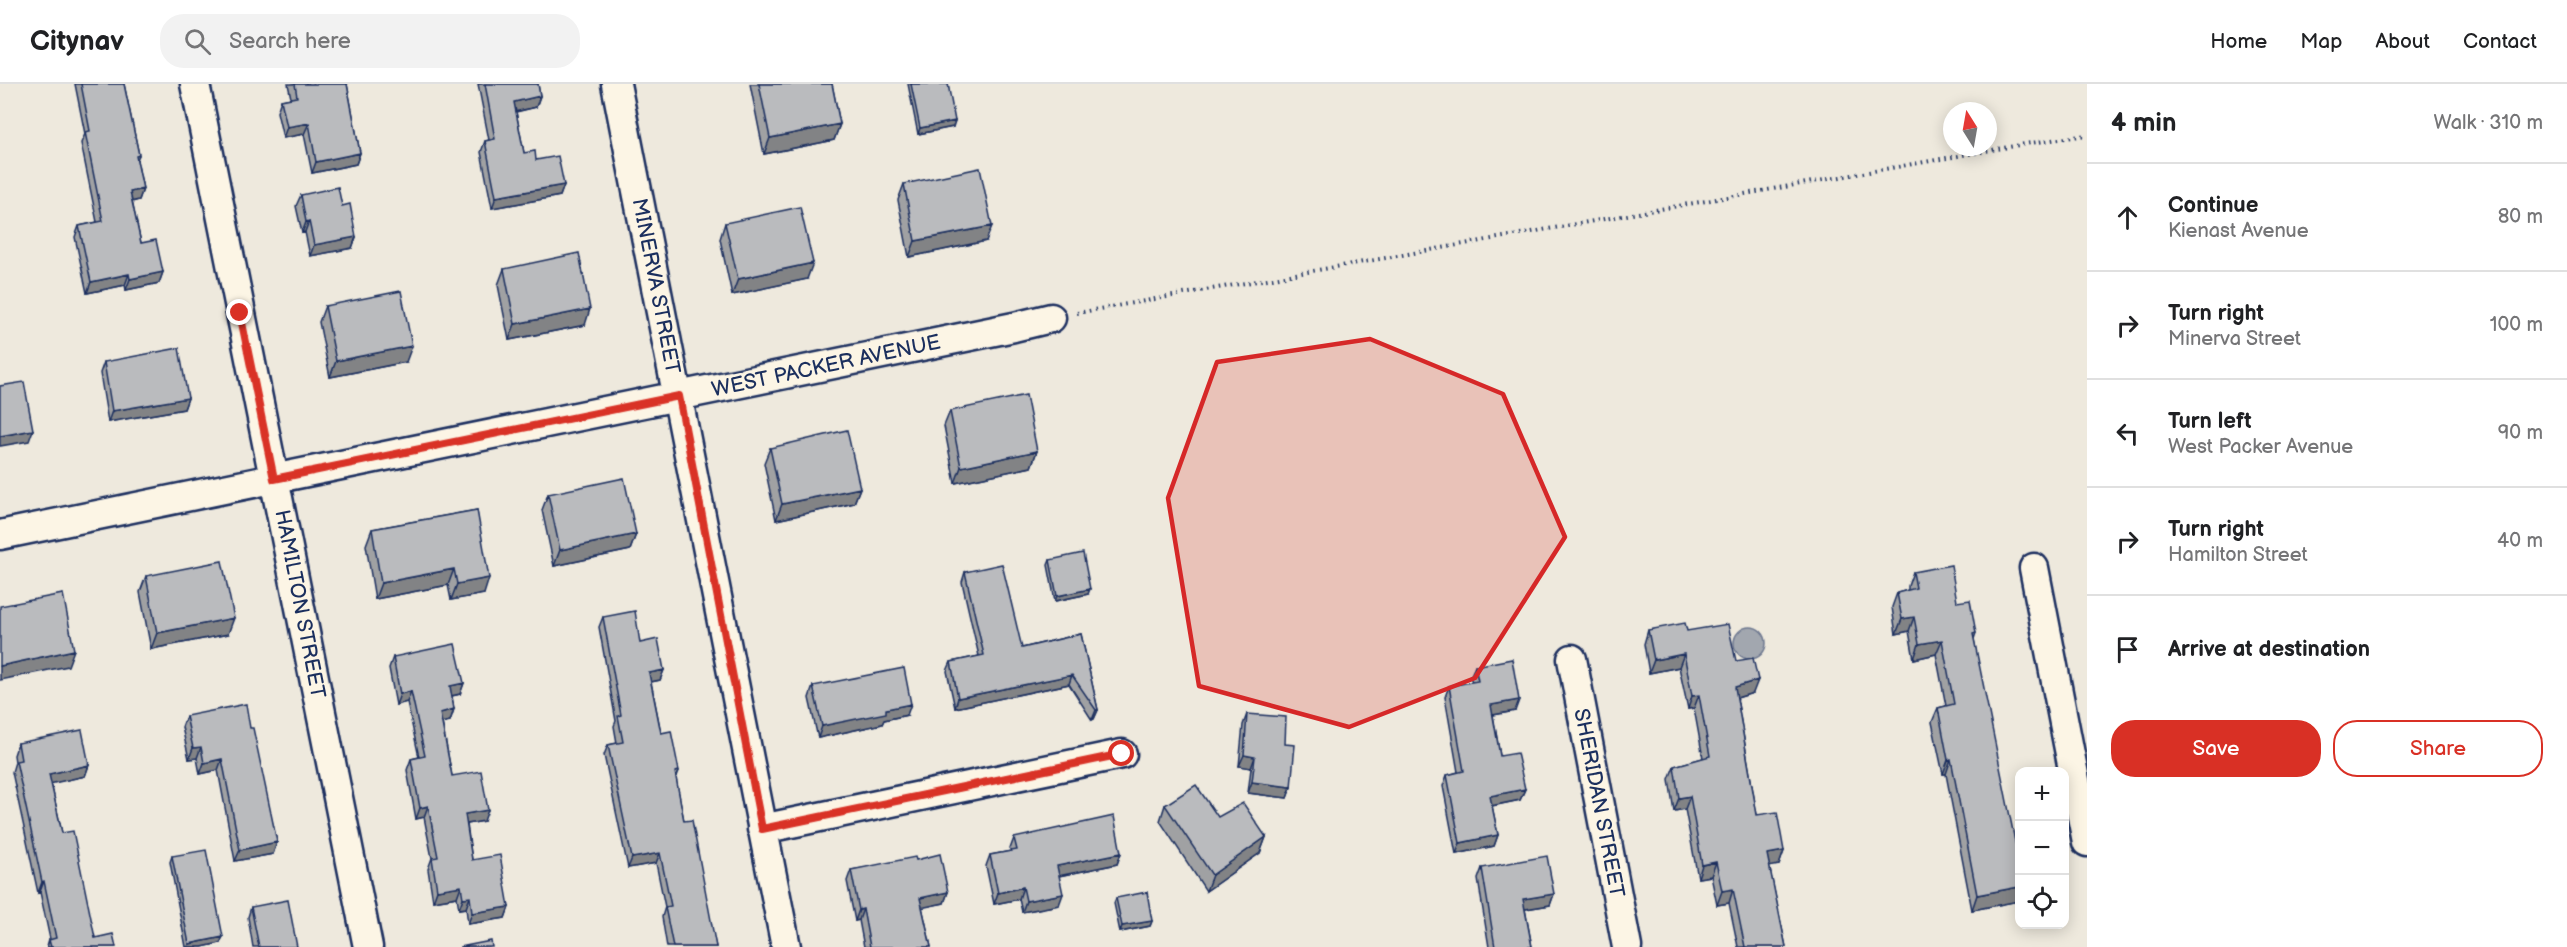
<!DOCTYPE html>
<html lang="en">
<head>
<meta charset="utf-8">
<style>
  body { margin:0; font-family:"Balsamiq Sans",sans-serif; background:#f2f2f2; color:#202124 }
  .controls { position:absolute; right:18px; bottom:18px; display:grid; overflow:hidden; border-radius:12px; box-shadow:0 3px 15px #0003 }
  .controls button { width:54px; height:54px; display:grid; place-items:center; padding:0; border:0; border-bottom:2px solid #e0e0e0; background:#fff; color:#202124; font:30px sans-serif }
  .compass { position:absolute; left:1943px; top:18px; width:54px; height:54px; border-radius:50%; background:#fff; box-shadow:0 3px 15px #0003; rotate:349deg }
  .stop { position:absolute; width:18px; height:18px; margin:-14px; border:4px solid #d93025; border-radius:50%; background:#fff }
  .stop.end { background:#d93025; border-color:#fff; box-shadow:0 2px 6px #0008 }
  .list { margin:0; padding:0; list-style:none }
  h2 { display:flex; justify-content:space-between; align-items:center; height:78px; margin:0; padding:0 24px; font-size:26px }
  h2 small { font-size:20px; font-weight:400; color:#757577 }
  .list li { display:grid; grid-template-columns:39px 1fr auto; gap:18px; align-items:center; box-sizing:border-box; height:108px; padding:0 24px; border-top:2px solid #e0e0e0 }
  .list b { display:block; font-size:22px; white-space:nowrap }
  .list p { margin:0; font-size:20px; white-space:nowrap; color:#757577 }
  .list em { font-size:20px; font-style:normal; color:#757577 }
  .actions { display:flex; gap:12px; padding:18px 24px }
  .actions a { flex:1; padding:14px 0; border:2px solid #d93025; border-radius:24px; text-align:center; font-size:21px; color:#d93025 }
  .actions .main { background:#d93025; color:#fff }
  .icon { flex:none; width:33px; height:33px; fill:none; stroke:currentColor; stroke-width:2; stroke-linecap:round; stroke-linejoin:round }
  .map { position:relative; flex:none; width:2087px; height:863px; overflow:hidden }
  header { display:flex; align-items:center; gap:36px; box-sizing:border-box; height:84px; padding:0 30px; background:#fff; border-bottom:2px solid #e0e0e0 }
  header strong { font-size:28px }
  nav { display:flex; gap:33px; margin-inline-start:auto; font-size:21px }
  .search { width:420px; height:54px; background:#f2f2f2; display:flex; align-items:center; gap:15px; box-sizing:border-box; padding:0 21px; border-radius:24px; color:#757577; font-size:22px }
  main { display:flex }
  aside { flex:1; background:#fff }
  .map>svg:first-child { display:block }
  .water { fill:#a2a7af; stroke:#6c778f; stroke-width:1.5 }
  .lines { fill:none; stroke-linecap:round; stroke-linejoin:round }
  .street-casing { stroke:#1b2f5e; stroke-width:33 }
  .path { stroke:#1b2f5e; stroke-width:4; stroke-dasharray:1.5 4.5; stroke-linecap:butt }
  .street { stroke:#fcf5e5; stroke-width:28 }
  .wall { fill:#a0a1a3; stroke:#1b2f5e; stroke-width:1.5 }
  .shaded-wall { fill:#828385; stroke:#1b2f5e; stroke-width:1.5 }
  .building { fill:#babbbe; stroke:#1b2f5e; stroke-width:1.5 }
  .route { stroke:#d93025; stroke-width:8 }
  .marked { fill:#d62828; fill-opacity:0.2; stroke:#d62828; stroke-width:4.5; stroke-linejoin:round }
  .labels { text-anchor:middle; dominant-baseline:central; stroke-width:5; stroke-linejoin:round; paint-order:stroke }
  .street-label { font-size:21px; fill:#1b2f5e; stroke:#fcf5e5 }
</style>
</head>
<body>
<header>
<strong>Citynav</strong>
<div class="search"><svg class="icon" aria-label="search" viewBox="0 0 24 24"><circle cx="10" cy="10" r="6"/><path d="M15 15l6 6"/></svg>Search here</div>
<nav><a>Home</a><a>Map</a><a>About</a><a>Contact</a></nav>
</header>
<main>
<div class="map">
<svg width="2087" height="863" viewBox="0 0 2087 863">
  <rect width="100%" height="100%" fill="#eee9dd"/>
  <filter id="ink" filterUnits="userSpaceOnUse"><feTurbulence type="fractalNoise" baseFrequency=".0167" numOctaves="2"/><feDisplacementMap in="SourceGraphic" scale="12" xChannelSelector="R" yChannelSelector="G"/><feConvolveMatrix kernelMatrix="1 2 1 2 8 2 1 2 1" color-interpolation-filters="sRGB"/></filter>
  <g filter="url(#ink)">
    <path class="water" d="M1734 559a16 16 0 1 1 32 0a16 16 0 1 1-32 0Z"/>
    <g class="lines">
      <defs>
        <path id="street" d="M195,0l173,863
          M616,0l170,863
          M0,451l1014,-208 37,-9
          M2034,484l53,274
          M1572,575l55,288
          M762,745l360,-75"/>
      </defs>
      <use href="#street" class="street-casing"/>
      <path class="path" d="M1077,229l954,-170 56,-8"/>
      <use href="#street" class="street"/>
    </g>
    <path class="wall" d="M75,0h49l15,71 -2,5 6,29 -4,11 -7,2 9,41 22,29 -4,11 -33,7 -1,-5 -38,8 -12,-56 4,-11 18,-4 -16,-79 4,-9z
      M288,0h59l13,69 -4,11 -44,9 -8,-39 -21,4 -6,-26 4,-12 10,-2z
      M478,0h60l2,12 -4,11 -20,5 8,41 12,7 28,25 -4,11 -68,12 -11,-56 4,-11 4,-1z
      M750,0h82l8,40 -6,16 -70,14z
      M908,0h40l5,43 -35,7z
      M904,100l82,57 -77,16 -11,-57z
      M301,111l41,11 14,31 -4,11 -42,8 -5,-24 -3,1 -6,-27z
      M725,139l82,56 -75,16 -12,-56z
      M504,185l81,56 -76,15 -11,-55z
      M325,222l81,56 -76,15 -11,-55z
      M104,278l84,36 -4,11 -76,13 -8,-49z
      M950,327l87,40 -6,16 -76,16 -11,-57z
      M770,364l90,40 -6,15 -78,17 -12,-57z
      M548,410l88,40 -6,16 -76,16 -12,-56z
      M477,426l7,84 -33,6 -3,-15 -73,14 -9,-54 6,-16z
      M1050,476l38,34 -33,7 -7,-36z
      M965,488l57,76 59,-14 17,76 -4,9 -2,1 -23,-36 -114,24 -8,-37 4,-9 28,-6 -17,-74z
      M1913,488l44,30 19,31 -2,6 45,262 -47,9 -26,-136h-3l-11,-52 6,-14 8,-2 -10,-52 -22,5 -5,-28 -13,3 -4,-27 5,-14 11,-3v-4z
      M146,492l82,58 -77,15 -11,-57z
      M603,533l37,26 24,27 -4,10 -9,2 10,51 18,38 -3,8 8,42 32,126h-49l-5,-30 3,-10 -9,-44 -28,5 -24,-113 4,-10 9,-2 -3,-17 2,-5 -17,-94z
      M1648,546l39,1 49,30 17,32 -16,5 20,117 27,36 -5,14 -10,1 17,81h-48l-9,-44 -12,2 -6,-29 -13,2 -13,-69 -11,2 -5,-32 5,-13 29,-8 -9,-50 -6,1 -9,-42 -30,6 -5,-29z
      M393,573l71,26 -4,11 -8,2 2,13 -4,12 -8,1 10,54 32,45 -17,3 5,36 37,47 -4,11 -37,6 -2,-16 -7,1 -2,-12 -24,4 -5,-32 4,-11 -8,-41 -8,2 -9,-49 4,-11 8,-2 -12,-55 -11,3 -7,-37z
      M1475,582l40,45 -22,4 7,41 25,33 -5,11 -28,6 6,29 -4,11 -38,8 -13,-68 4,-11 11,-3 -13,-75 4,-11 23,-4 -2,-5z
      M813,602l94,29 -23,5 -2,4 -64,14 -9,-40z
      M1247,630l38,30 6,43 -4,11 -39,-5 3,-25 -12,-2 4,-41z
      M186,632l64,12 27,114 -4,12 -38,7 -17,-91 -18,4 -3,-16 -8,1 -7,-32z
      M18,659l71,22 -4,11 -34,7 11,50 33,105 21,9h-69l2,-7 1,-1 -10,-47 -2,1 -26,-121 3,-10 -1,-7z
      M1165,721l53,12 48,20 -6,16 -54,38 -46,-70z
      M1014,754l107,15 -4,11 -58,12v29l-37,7 -3,-13 -25,5 -8,-38 4,-11 21,-4 -1,-2z
      M172,772l48,87 -18,4h-16l-16,-85z
      M916,776l32,32 -4,11 -22,4 9,40h-67l-5,-27 -4,1 -8,-40 4,-11z
      M1482,784l72,26 -4,11 -25,4 7,38h-43l-11,-68z
      M1116,814l36,23 -2,5 -30,6 -6,-29z
      M251,823l46,40h-44l-5,-30z"/>
    <path class="shaded-wall" d="M540,12l-4,11 -26,6 4,-11z
      M955,37l-2,6 -35,7 2,-6z
      M309,39l-5,11 -21,4 4,-11z
      M840,40l-6,16 -70,14 6,-16z
      M360,69l-4,11 -44,9 4,-11z
      M564,101l-4,11 -68,12 4,-11z
      M143,105l-4,11 -13,3 4,-11z
      M309,137l-4,11 -3,1 4,-11z
      M992,142l-6,15 -77,16 6,-16z
      M356,153l-4,11 -42,8 4,-11z
      M813,179l-6,16 -75,16 6,-16z
      M163,188l-4,11 -33,7 4,-11z
      M129,190l-4,11 -38,8 4,-11z
      M590,225l-5,16 -76,15 6,-16z
      M412,262l-6,16 -76,15 6,-16z
      M188,314l-4,11 -76,13 4,-11z
      M33,346l-4,11 -29,5v-10z
      M1037,367l-6,16 -76,16 6,-16z
      M860,404l-6,15 -78,17 6,-16z
      M636,450l-6,16 -76,16 6,-16z
      M454,485l-6,16 -73,14 6,-16z
      M489,494l-5,16 -33,6 6,-16z
      M1090,505l-2,5 -33,7 2,-5z
      M1914,533l-5,14 -13,3 6,-15z
      M234,534l-6,16 -77,15 6,-16z
      M1942,556l-6,14 -22,5 5,-15z
      M74,566l-6,16 -68,14v-14z
      M1684,570l-5,13 -30,6 5,-13z
      M664,586l-4,10 -15,3 4,-10z
      M1072,591l-3,9 -114,24 3,-10z
      M1758,596l-5,13 -23,7 5,-13z
      M464,599l-4,11 -14,3 4,-11z
      M411,607l-4,11 -11,3 4,-11z
      M1699,611l-5,13 -6,1 4,-13z
      M1519,616l-4,11 -28,5 4,-11z
      M911,620l-4,11 -23,5 -2,4 -64,14 4,-12 64,-17z
      M454,625l-4,12 -14,3 4,-11z
      M1096,626h2l-4,9 -2,1z
      M201,663l-4,11 -8,1 4,-11z
      M1244,671l11,2 -4,11 -12,-2z
      M222,675l-4,11 -18,4 4,-11z
      M1951,675l-5,15h-3l5,-14z
      M89,681l-4,11 -40,9 4,-11z
      M1252,698l39,5 -4,11 -39,-5z
      M1525,705l-5,11 -34,7 4,-11z
      M1690,712l-5,13 -11,2 5,-13z
      M428,722l-4,11 -8,2 4,-11z
      M488,726l-4,11 -23,4 4,-11z
      M1498,751l-4,11 -38,8 4,-11z
      M1266,753l-6,16 -54,38 6,-16z
      M277,758l-4,12 -38,7 5,-11z
      M1784,767l-5,14 -17,3 5,-14z
      M660,769l-4,10 -28,5 4,-10z
      M1121,769l-4,11 -64,13 4,-11z
      M1716,778l-5,14 -13,2 4,-13z
      M44,797l-4,11 -2,1 4,-11z
      M461,802l-4,11 -24,4 4,-11z
      M1023,803l-4,12 -25,5 4,-11z
      M2019,803v14l-47,9 5,-15z
      M1733,805l-4,14 -12,2 5,-14z
      M948,808l-4,11 -28,6 4,-11z
      M1063,810l-4,11 -37,7 4,-11z
      M1554,810l-4,11 -31,5 4,-11z
      M470,813l-4,11 -7,1 4,-11z
      M509,823l-4,11 -37,6 4,-11z
      M863,825l-4,11 -4,1 4,-11z
      M1152,837l-2,5 -30,6 2,-6z
      M223,853l-3,6 -18,4h-14l1,-3z"/>
    <path class="building" d="M81,0h43l15,71 -3,1 7,33 -13,3 11,51 15,-3 7,32 -33,7 -1,-5 -38,8 -12,-56 24,-5 -18,-89 5,-1z
      M295,0h52l13,69 -44,9 -7,-39 -22,4 -6,-27 16,-3z
      M485,0h53l2,12 -26,6 10,51 11,-2 1,9 22,-4 6,29 -68,12 -11,-56 10,-2z
      M759,0h73l8,40 -70,14z
      M911,0h37l7,37 -35,7z
      M980,84l12,58 -77,15 -11,-57z
      M338,103l4,19 8,-2 6,33 -42,8 -5,-24 -3,1 -5,-27z
      M800,123l13,56 -75,16 -13,-56z
      M579,169l11,56 -75,15 -11,-55z
      M401,207l11,55 -76,15 -11,-55z
      M179,264l9,50 -76,13 -8,-49z
      M24,298l9,48 -33,6v-50z
      M1026,311l11,56 -76,16 -11,-56z
      M847,346l13,58 -78,16 -12,-56z
      M624,394l12,56 -76,16 -12,-56z
      M477,426l12,68 -32,6 -3,-15 -73,14 -9,-54z
      M1083,469l7,36 -33,7 -7,-36z
      M222,477l12,57 -77,15 -11,-57z
      M1002,480l20,84 59,-14 17,76h-2l-24,-35 -114,23 -7,-36 33,-7 -19,-83z
      M1951,481l6,37 13,-2 6,33 -3,1 46,227v26l-42,8 -26,-136 -3,1 -10,-52 16,-4 -12,-64 -23,4 -5,-27 -12,2 -5,-26 19,-5 -3,-16z
      M63,510l11,56 -74,16v-60z
      M635,527l5,32 18,-4 6,31 -15,3 12,60 10,-2 8,40 -4,1 9,49 8,-1 24,127h-43l-8,-40 6,-1 -11,-53 -28,5 -24,-113 15,-3 -5,-26 3,-1 -18,-98z
      M1685,539l2,8 41,-7 8,37 17,-3 5,22 -23,7 22,128 20,-3 7,39 -17,3 19,93h-42h1l-12,-58 -11,2 -6,-29 -14,3 -12,-69 -11,2 -5,-32 36,-10 -11,-61 -7,1 -8,-42 -30,6 -6,-30z
      M455,560l9,39 -14,3 4,23 -14,4 12,63 29,-5 7,39 -23,4 7,46 28,-5 9,52 -37,6 -2,-16 -7,1 -2,-12 -24,4 -5,-32 6,-1 -10,-51 -8,2 -9,-49 14,-3 -14,-65 -11,3 -7,-37z
      M1512,575l7,41 -28,5 9,51 17,-3 8,36 -35,7 8,39 -38,8 -13,-68 17,-4 -15,-85 29,-5 -3,-15z
      M904,584l7,36 -25,5v4l-64,13 -9,-40z
      M246,620l4,24h3l24,114 -37,8 -18,-91 -18,4 -3,-16 -8,1 -7,-32z
      M1247,630l39,3 -1,27 10,1 -4,42 -39,-5 3,-25 -11,-2z
      M82,646l7,35 -40,9 13,59 11,-2 22,107 18,-4 3,13h-65l-2,-7 7,-2 -12,-57 -2,1 -26,-121 5,-1 -3,-17z
      M1196,701l22,32 25,-14 23,34 -54,38 -47,-70z
      M1114,732l7,37 -64,13 6,28 -37,7 -3,-14 -25,6 -8,-38 27,-5 -3,-12z
      M206,766l17,87 -34,7 -17,-88z
      M940,770l8,38 -28,6 11,49h-61l-7,-38 -4,1 -8,-40 64,-13 1,3z
      M1547,772l7,38 -31,5 9,48h-37l-13,-79z
      M1147,808l5,29 -30,5 -6,-28z
      M288,816l9,47h-38l-8,-40z
      M491,857l1,6h-32z"/>
  </g>
  <g class="lines" filter="url(#ink)">
    <path class="route" d="M240,229l34,166 405,-83 83,433 360,-75"/>
  </g>
  <path class="marked" d="M1370,255l133,55 62,143 -90,141 -126,49 -150,-41 -31,-188 49,-136z"/>
  <g class="labels">
    <g class="street-label">
      <text transform="translate(656 202) rotate(79)">MINERVA STREET</text>
      <text transform="translate(826 282) rotate(-12)">WEST PACKER AVENUE</text>
      <text transform="translate(300 520) rotate(79)">HAMILTON STREET</text>
      <text transform="translate(1599 719) rotate(79)">SHERIDAN STREET</text>
    </g>
  </g>
</svg>
<div class="controls">
<button>+</button>
<button>−</button>
<button><svg class="icon" aria-label="locate" viewBox="0 0 24 24"><circle cx="12" cy="12" r="6"/><path d="M12 2v4M12 18v4M2 12h4M18 12h4"/></svg></button>
</div>
<svg class="compass" viewBox="-18 -18 36 36"><path d="M0-13l5 13h-10z" fill="#e53935"/><path d="M0 13l5-13h-10z" fill="#757577"/></svg>
<div class="stop" style="left:1122px;top:670px"></div>
<div class="stop end" style="left:240px;top:229px"></div>
</div>
<aside>
<h2>4 min<small>Walk · 310 m</small></h2>
<ul class="list">
<li><svg class="icon" aria-label="ahead" viewBox="0 0 24 24"><path d="M12 20V5M6 11l6-6 6 6"/></svg><div><b>Continue</b><p>Kienast Avenue</p></div><em>80 m</em></li>
<li><svg class="icon" aria-label="right" viewBox="0 0 24 24"><path d="M7 20v-9h11M14 6l5 5-5 5"/></svg><div><b>Turn right</b><p>Minerva Street</p></div><em>100 m</em></li>
<li><svg class="icon" aria-label="left" viewBox="0 0 24 24"><path d="M17 20v-9H6M10 6l-5 5 5 5"/></svg><div><b>Turn left</b><p>West Packer Avenue</p></div><em>90 m</em></li>
<li><svg class="icon" aria-label="right" viewBox="0 0 24 24"><path d="M7 20v-9h11M14 6l5 5-5 5"/></svg><div><b>Turn right</b><p>Hamilton Street</p></div><em>40 m</em></li>
<li><svg class="icon" aria-label="arrive" viewBox="0 0 24 24"><path d="M6 21V4h12l-3 4 3 4H6"/></svg><div><b>Arrive at destination</b></div></li>
</ul>
<div class="actions"><a class="main">Save</a><a>Share</a></div>
</aside>
</main>
</body>
</html>
